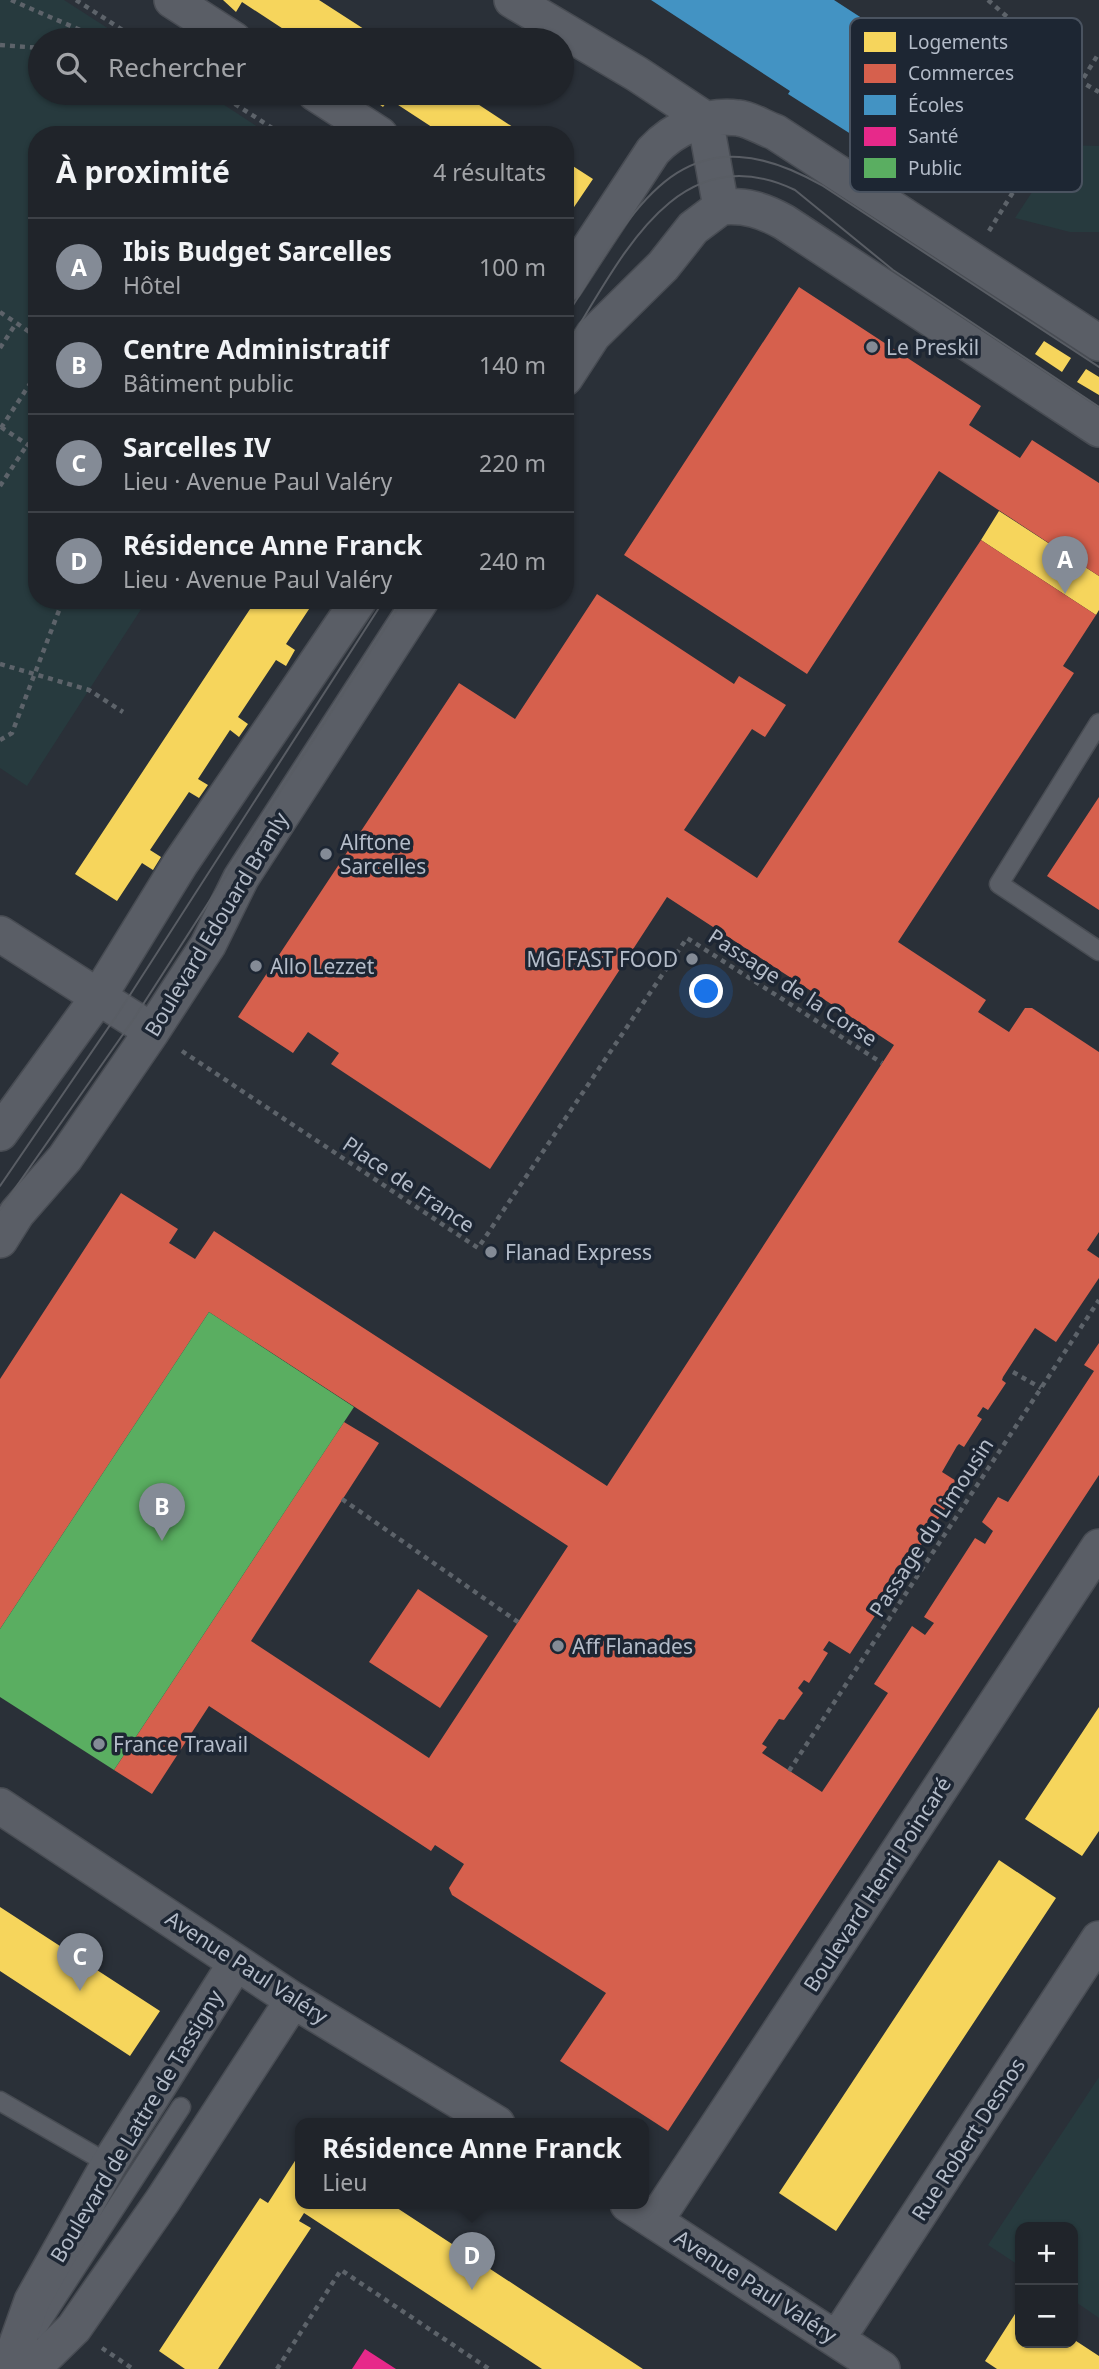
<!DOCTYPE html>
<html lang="fr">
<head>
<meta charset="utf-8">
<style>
  body { margin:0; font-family:"Noto Sans",sans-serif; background:#282c32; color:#f1f3f6 }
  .controls { position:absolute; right:21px; bottom:21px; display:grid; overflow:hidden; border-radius:14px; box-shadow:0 2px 5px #0004 }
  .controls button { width:63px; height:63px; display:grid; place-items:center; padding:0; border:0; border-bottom:2px solid #3d4147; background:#20242a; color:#f1f3f6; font:35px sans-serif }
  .you { position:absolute; left:707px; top:992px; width:24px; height:24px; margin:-18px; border:5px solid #fff; border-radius:50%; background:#1a73e8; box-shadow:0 0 0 10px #1a73e833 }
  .badge { display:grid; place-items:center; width:46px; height:46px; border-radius:50%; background:#848b96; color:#fff; font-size:23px; font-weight:700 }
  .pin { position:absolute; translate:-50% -58px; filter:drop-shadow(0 2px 4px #0008) }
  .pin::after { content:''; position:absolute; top:37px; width:24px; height:21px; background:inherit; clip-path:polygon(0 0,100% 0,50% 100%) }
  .popup { position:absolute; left:295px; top:2118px; width:354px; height:91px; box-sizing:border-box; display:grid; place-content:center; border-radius:14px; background:#20242a; filter:drop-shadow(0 2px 5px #0005); font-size:23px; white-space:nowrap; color:#a2a4a8 }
  .popup b { font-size:26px; color:#f1f3f6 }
  .popup::after { content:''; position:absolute; left:50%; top:100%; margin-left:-14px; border:14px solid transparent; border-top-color:#20242a }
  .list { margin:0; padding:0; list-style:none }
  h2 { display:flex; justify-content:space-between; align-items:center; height:91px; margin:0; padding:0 28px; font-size:30px }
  h2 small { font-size:23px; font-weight:400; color:#a2a4a8 }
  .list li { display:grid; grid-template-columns:46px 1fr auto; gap:21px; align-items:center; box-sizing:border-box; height:98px; padding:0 28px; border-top:2px solid #3d4147 }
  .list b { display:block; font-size:26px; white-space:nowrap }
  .list p { margin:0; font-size:23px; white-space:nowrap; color:#a2a4a8 }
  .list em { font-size:23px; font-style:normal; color:#a2a4a8 }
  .icon { flex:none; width:38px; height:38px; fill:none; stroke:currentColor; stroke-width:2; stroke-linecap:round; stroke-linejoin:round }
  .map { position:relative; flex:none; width:1099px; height:2369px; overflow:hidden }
  .search { position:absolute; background:#20242a; box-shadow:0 2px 5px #0004; left:28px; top:28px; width:546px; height:77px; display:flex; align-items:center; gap:18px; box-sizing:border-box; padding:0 24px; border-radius:38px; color:#a2a4a8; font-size:26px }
  .panel { position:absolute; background:#20242a; box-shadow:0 2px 5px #0004; left:28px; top:126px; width:546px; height:483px; border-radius:28px }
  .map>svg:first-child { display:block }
  .green { fill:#273a3e }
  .homes { fill:#f6d55c }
  .shops { fill:#d6604d }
  .schools { fill:#4393c3 }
  .health { fill:#e7298a }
  .public { fill:#5aae61 }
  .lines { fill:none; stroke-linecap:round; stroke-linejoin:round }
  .lane-casing { stroke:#484c53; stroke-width:21 }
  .street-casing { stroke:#484c53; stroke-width:38 }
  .path { stroke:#5d636a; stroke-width:4.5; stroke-dasharray:5 5; stroke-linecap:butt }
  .lane { stroke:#5a5e66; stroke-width:18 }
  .street { stroke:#5a5e66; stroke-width:35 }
  .tram { stroke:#595d64; stroke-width:2 }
  .poi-dot { fill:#848b96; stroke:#1d2633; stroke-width:2.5 }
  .labels { text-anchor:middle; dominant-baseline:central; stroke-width:7; stroke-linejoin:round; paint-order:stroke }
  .poi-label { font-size:21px; fill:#b4bcc9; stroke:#1d2633; text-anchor:start }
  .street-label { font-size:21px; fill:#b4bcc9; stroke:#1d2633 }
  .key { fill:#1d2633; stroke:#4a5360; stroke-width:2 }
  .key-label { font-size:19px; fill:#b4bcc9 }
</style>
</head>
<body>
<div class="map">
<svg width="1099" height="2369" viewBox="0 0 1099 2369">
  <rect width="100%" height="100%" fill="#2a3038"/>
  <path class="green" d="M0,0h64l62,40h-86v53h166l64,42h-233v465h110l-120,186 -27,-18z
    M1063,145l36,1v86h-29l-55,-14z
    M1099,2077v241l-26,-18v-73h-53v39l-32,-21z"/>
  <path class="homes" d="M223,0h96l62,40h-81l-58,-38 -6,10z
    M373,93h88l64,42h-81l-55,-36 -6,8 -13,-9z
    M565,161l28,18 -25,37 -3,-2z
    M1044,341l27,17 -9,14 -27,-18z
    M1086,369l13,8v18l-22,-13z
    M999,511l100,65v34l-3,5 -115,-75z
    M256,600h59l-29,44 9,6 -9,16 -10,-6 -38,57 10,7 -9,13 -9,-7 -32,49 10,6 -9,13 -10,-6 -39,58 11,7 -8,13 -11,-7 -25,38 -42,-27z
    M1099,1707v124l-17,25 -57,-37z
    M999,1860l57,38 -220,333 -57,-38z
    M0,1907l160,104 -30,45 -130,-85z
    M300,2153v51h91l252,165h-101l-238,-156 -5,8 12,7 -93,141h-33l-26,-18 101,-153 8,5z
    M1020,2306v37h53v-4l26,17v13h-102l-12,-8z"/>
  <path class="shops" d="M799,287l182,119 -12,19 51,33 12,-18 67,43v93l-160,-105 -132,203 -183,-119z
    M981,540l115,75 -33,51 11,7 -176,269 88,58 -8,12 31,20 16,-24h7l67,44v180l-12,18 12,8v20l-43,64 -21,-14 -32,49 -1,3 4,3 -18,27 -5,-3 -6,9 5,3 -18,28 -5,-3 -2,2 -15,26 19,12 -111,170 -21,-13 -6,9 5,3 -19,30 -5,-3 -6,8 5,5 -19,27 -5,-1 -17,25 5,3 -5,6 60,39 66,-99 -14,-9 38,-58 13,9 9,-12 -10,-6 51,-79 10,6 8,-13 -11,-9 16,-25 10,5 86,-131 -10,-6 15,-22v132l-431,656 -108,-70 46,-68 -154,-98 -3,-7 15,-24 -29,-19 -4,6 -222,-145 -57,88 -38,-24 230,-348 35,21 -128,198 178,117 139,-212 -359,-234 -209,317v-250l121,-186 57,36 -9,14 26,16 19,-28 393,255 287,-441 -227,-148 -177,272 -159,-105 8,-11 -31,-21 -15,21 -55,-36 221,-334 56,36 82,-125 137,90 5,-8 47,29 -21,32 -13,-8 -68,101 73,48z
    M1099,797v113l-52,-34z
    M418,1589l70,47 -48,72 -71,-46z"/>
  <path class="schools" d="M651,0h183l154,100 -26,41 -10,-6 -29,45 -135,-86 2,-3z"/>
  <path class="health" d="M365,2349l31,20h-44z"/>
  <path class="public" d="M209,1312l145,95 -240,363 -114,-73v-68z"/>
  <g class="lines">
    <defs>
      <path id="lane" d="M1099,723l-100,161 100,67
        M0,2101l109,63
        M36,2330l145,-223"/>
      <path id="street" d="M172,0l62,40
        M512,0l125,74 68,45 16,88
        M315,93l65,42
        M721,207c25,-2 41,3 63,15l315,207
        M565,285l88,-134c21,-23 53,-37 85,-33 12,1 25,10 37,14l324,211
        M565,378l28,-43 70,-69 30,-38 28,-21
        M0,934l152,97
        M0,1133l97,-134 83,-135 179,-264
        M0,1240l17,-27 48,-55 87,-127 56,-86 33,-67 180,-278
        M0,1806l293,194 204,124
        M628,2204l254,165
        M655,2221l444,-674
        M837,2339l262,-400
        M8,2369l24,-68 77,-137 127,-201
        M32,2369l42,-41 89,-128 130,-200"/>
    </defs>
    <use href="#lane" class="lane-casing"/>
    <use href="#street" class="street-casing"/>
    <path class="path" d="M11,0l92,40
      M76,0l62,40
      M988,0l92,81 19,11
      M0,45l40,3
      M218,93l65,42
      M989,231l110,-178
      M0,312l37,25
      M0,348l15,-23
      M1,427l36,24
      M1,428l36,-55
      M0,486l27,-41
      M0,664l89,26 34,22
      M0,740l12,-7 51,-133
      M182,1051l296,197 209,-310 195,125
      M1013,1372l28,16
      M342,1499l176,123
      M910,1563l11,8
      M789,1771l310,-471
      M102,2348l31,21
      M277,2369l64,-99 148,99"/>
    <use href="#lane" class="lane"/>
    <use href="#street" class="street"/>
    <path class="tram" d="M565,318c68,-106 114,-215 258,-132l276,181
      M565,348c53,-82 109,-216 230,-158l98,80 206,137
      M0,1186l119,-174 265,-412
      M0,1210l133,-190 270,-420"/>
  </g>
  <g class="poi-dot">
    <circle cx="872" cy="347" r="7"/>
    <circle cx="326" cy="854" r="7"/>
    <circle cx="692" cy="959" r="7"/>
    <circle cx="256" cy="966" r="7"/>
    <circle cx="491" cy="1252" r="7"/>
    <circle cx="558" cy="1646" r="7"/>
    <circle cx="99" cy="1744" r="7"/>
  </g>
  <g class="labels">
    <g class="poi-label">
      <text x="886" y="347">Le Preskil</text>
      <text x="340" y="842">Alftone<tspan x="340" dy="24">Sarcelles</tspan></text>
      <text x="678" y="959" text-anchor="end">MG FAST FOOD</text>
      <text x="270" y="966">Allo Lezzet</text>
      <text x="505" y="1252">Flanad Express</text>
      <text x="572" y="1646">Aff Flanades</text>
      <text x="113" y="1744">France Travail</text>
    </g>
    <g class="street-label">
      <text transform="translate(216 924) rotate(-59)">Boulevard Edouard Branly</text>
      <text transform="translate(793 987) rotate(33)">Passage de la Corse</text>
      <text transform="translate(409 1184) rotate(34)">Place de France</text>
      <text transform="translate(931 1527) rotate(-57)">Passage du Limousin</text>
      <text transform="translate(877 1884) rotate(-57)">Boulevard Henri Poincaré</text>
      <text transform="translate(247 1967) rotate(33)">Avenue Paul Valéry</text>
      <text transform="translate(136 2126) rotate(-59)">Boulevard de Lattre de Tassigny</text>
      <text transform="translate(968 2139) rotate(-57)">Rue Robert Desnos</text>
      <text transform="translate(756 2286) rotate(33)">Avenue Paul Valéry</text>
    </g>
  </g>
  <rect x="850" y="18" width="232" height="174" rx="10" class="key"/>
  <rect x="864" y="32" width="32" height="20" fill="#f6d55c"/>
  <rect x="864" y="64" width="32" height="19" fill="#d6604d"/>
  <rect x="864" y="95" width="32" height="20" fill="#4393c3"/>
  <rect x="864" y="127" width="32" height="19" fill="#e7298a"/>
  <rect x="864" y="158" width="32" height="20" fill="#5aae61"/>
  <g class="key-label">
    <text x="908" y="49">Logements</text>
    <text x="908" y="80">Commerces</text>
    <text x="908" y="112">Écoles</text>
    <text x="908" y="143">Santé</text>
    <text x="908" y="175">Public</text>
  </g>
</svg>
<div class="controls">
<button>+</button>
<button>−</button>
</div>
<div class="you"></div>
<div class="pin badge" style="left:1065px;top:594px">A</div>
<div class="pin badge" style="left:162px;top:1541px">B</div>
<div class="pin badge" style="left:80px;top:1991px">C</div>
<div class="pin badge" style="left:472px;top:2290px">D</div>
<div class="popup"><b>Résidence Anne Franck</b>Lieu</div>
<div class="search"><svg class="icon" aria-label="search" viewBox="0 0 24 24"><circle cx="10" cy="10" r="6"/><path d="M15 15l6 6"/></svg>Rechercher</div>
<section class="panel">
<h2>À proximité<small>4 résultats</small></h2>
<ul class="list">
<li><span class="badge">A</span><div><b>Ibis Budget Sarcelles</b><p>Hôtel</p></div><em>100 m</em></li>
<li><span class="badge">B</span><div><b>Centre Administratif</b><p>Bâtiment public</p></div><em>140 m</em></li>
<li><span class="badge">C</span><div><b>Sarcelles IV</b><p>Lieu · Avenue Paul Valéry</p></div><em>220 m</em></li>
<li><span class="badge">D</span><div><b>Résidence Anne Franck</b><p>Lieu · Avenue Paul Valéry</p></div><em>240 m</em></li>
</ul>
</section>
</div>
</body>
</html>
